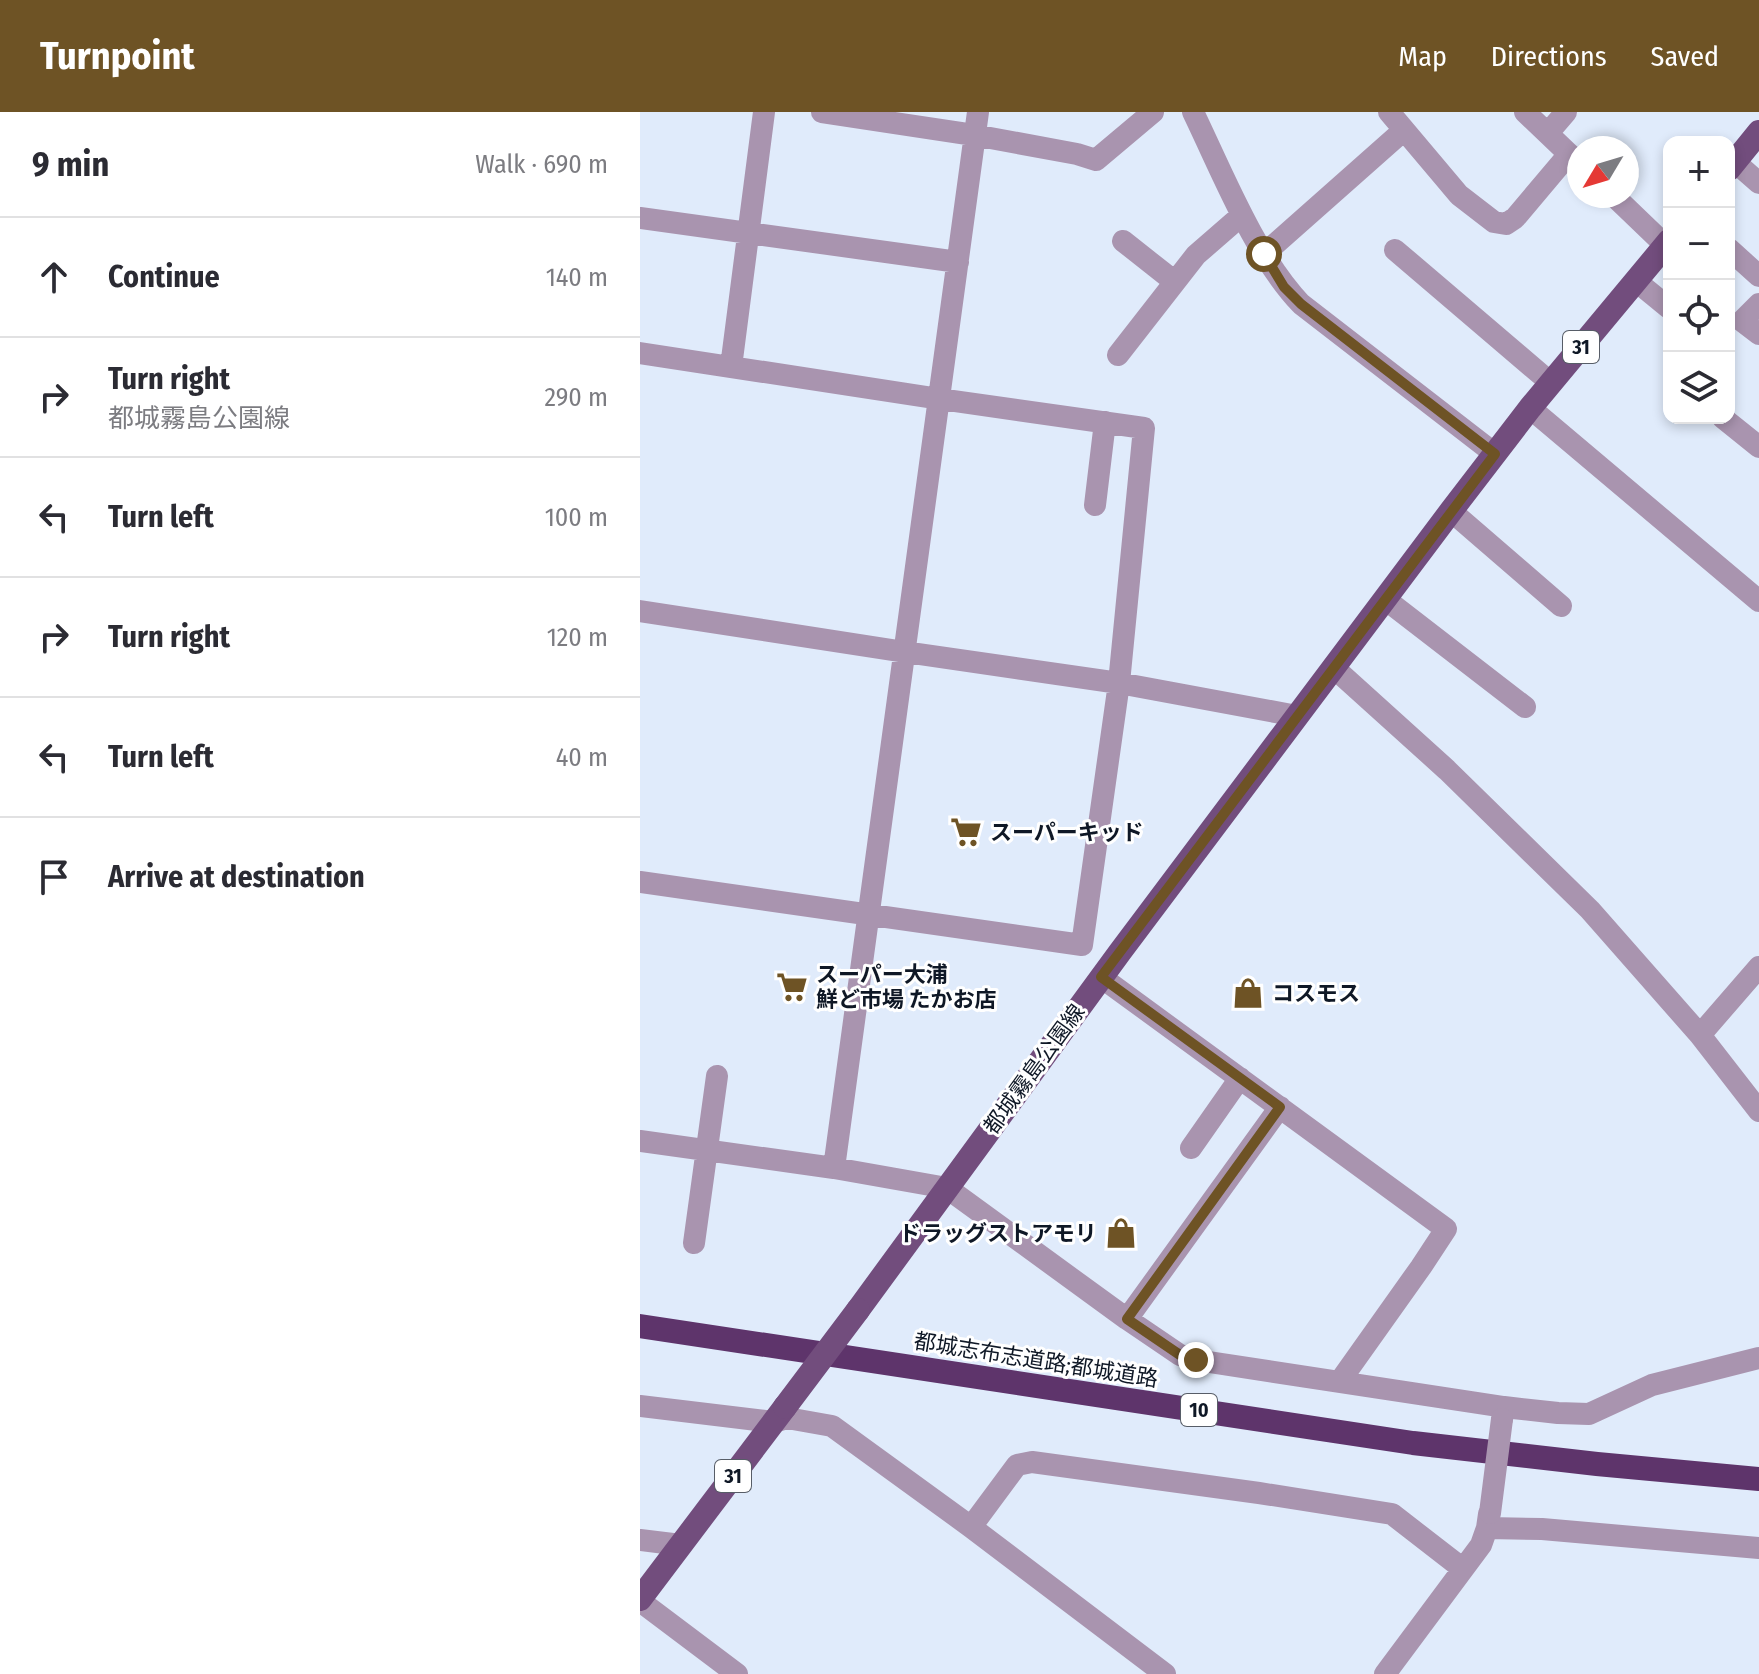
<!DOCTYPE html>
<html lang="en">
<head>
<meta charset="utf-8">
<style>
  body { margin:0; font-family:"Fira Sans Condensed","Noto Sans JP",sans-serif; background:#f7f7f7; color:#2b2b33 }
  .controls { position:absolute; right:24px; top:24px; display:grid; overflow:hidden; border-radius:16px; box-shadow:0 4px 12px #0003 }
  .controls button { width:72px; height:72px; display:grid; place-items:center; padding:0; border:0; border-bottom:2px solid #e1e1e2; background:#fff; color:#2b2b33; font:40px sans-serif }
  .compass { position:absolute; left:927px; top:24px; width:72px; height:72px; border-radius:50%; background:#fff; box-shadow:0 4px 12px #0003; rotate:232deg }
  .stop { position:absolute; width:24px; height:24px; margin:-18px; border:6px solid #6e5325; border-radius:50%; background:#fff }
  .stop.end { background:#6e5325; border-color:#fff; box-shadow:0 2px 8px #0008 }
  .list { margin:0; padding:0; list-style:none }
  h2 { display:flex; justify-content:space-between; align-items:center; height:104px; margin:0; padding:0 32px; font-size:34px }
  h2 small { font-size:26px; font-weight:400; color:#7c7c81 }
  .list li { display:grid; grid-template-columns:52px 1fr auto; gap:24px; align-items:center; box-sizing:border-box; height:120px; padding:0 32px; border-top:2px solid #e1e1e2 }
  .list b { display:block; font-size:30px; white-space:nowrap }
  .list p { margin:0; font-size:26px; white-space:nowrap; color:#7c7c81 }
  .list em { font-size:26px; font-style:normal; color:#7c7c81 }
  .icon { flex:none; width:44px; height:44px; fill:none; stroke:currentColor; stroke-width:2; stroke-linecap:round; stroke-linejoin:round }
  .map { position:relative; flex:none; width:1119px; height:1562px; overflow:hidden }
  header { display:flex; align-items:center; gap:48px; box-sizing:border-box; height:112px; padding:0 40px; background:#6e5325; color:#fff }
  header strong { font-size:38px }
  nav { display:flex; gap:44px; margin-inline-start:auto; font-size:28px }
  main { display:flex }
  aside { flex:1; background:#fff }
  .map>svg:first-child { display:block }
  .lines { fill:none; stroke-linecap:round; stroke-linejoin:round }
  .minor { stroke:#a994af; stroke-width:22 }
  .major { stroke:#724d7d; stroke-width:24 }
  .highway { stroke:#5e346b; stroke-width:24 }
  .minor-bridge { stroke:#a994af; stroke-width:22 }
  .major-bridge { stroke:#724d7d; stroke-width:24 }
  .route { stroke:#6e5325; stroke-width:10 }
  .labels { text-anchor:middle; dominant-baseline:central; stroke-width:6; stroke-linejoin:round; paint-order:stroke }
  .shield { fill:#fff; stroke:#575d67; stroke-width:2 }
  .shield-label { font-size:20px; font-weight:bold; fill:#0f1826 }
  .poi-label { font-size:22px; font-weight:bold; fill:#0f1826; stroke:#fff; text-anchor:start }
  .street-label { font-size:22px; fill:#0f1826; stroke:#fff }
</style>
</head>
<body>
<header>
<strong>Turnpoint</strong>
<nav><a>Map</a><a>Directions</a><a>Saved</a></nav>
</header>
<main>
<aside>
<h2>9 min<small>Walk · 690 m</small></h2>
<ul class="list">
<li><svg class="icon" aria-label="ahead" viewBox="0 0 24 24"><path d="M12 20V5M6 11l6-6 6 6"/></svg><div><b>Continue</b></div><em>140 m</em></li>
<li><svg class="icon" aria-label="right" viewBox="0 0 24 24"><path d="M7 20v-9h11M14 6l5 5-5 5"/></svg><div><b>Turn right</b><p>都城霧島公園線</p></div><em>290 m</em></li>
<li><svg class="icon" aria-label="left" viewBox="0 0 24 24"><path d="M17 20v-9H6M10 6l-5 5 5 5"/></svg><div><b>Turn left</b></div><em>100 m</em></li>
<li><svg class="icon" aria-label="right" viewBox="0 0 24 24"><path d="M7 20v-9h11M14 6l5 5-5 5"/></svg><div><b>Turn right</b></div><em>120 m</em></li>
<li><svg class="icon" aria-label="left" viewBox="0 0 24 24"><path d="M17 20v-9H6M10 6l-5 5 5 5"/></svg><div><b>Turn left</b></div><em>40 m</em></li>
<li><svg class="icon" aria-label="arrive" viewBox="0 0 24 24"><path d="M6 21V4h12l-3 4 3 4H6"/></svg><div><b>Arrive at destination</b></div></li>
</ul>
</aside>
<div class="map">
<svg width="1119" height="1562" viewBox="0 0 1119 1562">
  <rect width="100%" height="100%" fill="#e0ebfb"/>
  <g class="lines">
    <path class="minor" d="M182,0l152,23 103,19 19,6 57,-48
      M553,0c29,60 62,144 108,192l194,150
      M749,0l70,83 35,27 12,2 9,-6 54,-64 10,9
      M885,0l44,42
      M908,21l18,-21
      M1095,50l24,21
      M974,84l51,49
      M0,106l318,44
      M483,129l52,41
      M1089,137l30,27
      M755,138l156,133
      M624,142l140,-124
      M996,169l33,27
      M1119,192l-17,17 17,13
      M0,241l300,46 204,29 -25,255 -37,262 -442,-63
      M478,243l78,-100 46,-40
      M91,255l33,-255
      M890,296l229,193
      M1083,306l36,29
      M455,393l10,-83
      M811,399l110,95
      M745,487l140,108
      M0,499l265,41 214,31 178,33
      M693,555l114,103 143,140 110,125 59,76
      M461,865l345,252 -25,38 -81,114
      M1060,923l59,-68
      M0,1029l194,27 113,20 180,131 53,36 16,5 308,47
      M551,1036l49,-70
      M194,1056l144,-1056
      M54,1131l23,-167
      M487,1207l153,-212
      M0,1294l134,16 13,-4 45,8 139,101 194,147
      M862,1307l2,-12 54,6 31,1 63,-29 107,-27
      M331,1415l46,-62 15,-3 227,31 133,21 71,55
      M847,1416l55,1 217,19
      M0,1428l41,5
      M0,1489l97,73
      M745,1562l96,-129 6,-17 2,-14"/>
    <path class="major" d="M1089,57l30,-37
      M218,1198l262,-358 331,-441 79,-103 139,-167
      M0,1487l145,-192"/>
    <path class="highway" d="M0,1214l773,117 184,21 162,15"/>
    <path class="minor-bridge" d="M850,1401l12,-94"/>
    <path class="major-bridge" d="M145,1295l73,-97"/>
  </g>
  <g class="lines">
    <path class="route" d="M556,1248l-16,-5 -53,-36 153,-212 -179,-130 394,-523 -194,-150 -17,-17 -20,-33"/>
  </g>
  <defs>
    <symbol id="supermarket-bare" viewBox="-9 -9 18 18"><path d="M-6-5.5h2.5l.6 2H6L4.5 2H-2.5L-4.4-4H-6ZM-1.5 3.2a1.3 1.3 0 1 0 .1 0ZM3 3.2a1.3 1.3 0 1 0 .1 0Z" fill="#6e5325" stroke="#fff" stroke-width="2.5" paint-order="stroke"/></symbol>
    <symbol id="shop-bare" viewBox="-9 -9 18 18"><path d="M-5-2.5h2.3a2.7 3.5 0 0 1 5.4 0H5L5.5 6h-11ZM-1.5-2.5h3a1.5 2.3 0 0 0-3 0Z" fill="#6e5325" stroke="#fff" stroke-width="2.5" paint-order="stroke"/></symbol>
  </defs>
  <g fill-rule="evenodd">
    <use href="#supermarket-bare" x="304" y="698" width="44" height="44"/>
    <use href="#supermarket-bare" x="130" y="853" width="44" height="44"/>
    <use href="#shop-bare" x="586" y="859" width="44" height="44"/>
    <use href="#shop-bare" x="459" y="1099" width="44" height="44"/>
  </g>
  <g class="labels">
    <g class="shield">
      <rect x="923" y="219" width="36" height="32" rx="6"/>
      <rect x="541" y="1282" width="36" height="32" rx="6"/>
      <rect x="75" y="1348" width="36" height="32" rx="6"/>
    </g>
    <g class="shield-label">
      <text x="941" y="235">31</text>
      <text x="559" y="1298">10</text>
      <text x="93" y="1364">31</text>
    </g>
    <g class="poi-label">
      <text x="350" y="720">スーパーキッド</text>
      <text x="176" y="862">スーパー大浦<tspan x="176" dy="25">鮮ど市場 たかお店</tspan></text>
      <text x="632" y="881">コスモス</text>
      <text x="457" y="1121" text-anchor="end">ドラッグストアモリ</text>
    </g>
    <g class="street-label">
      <text transform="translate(394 957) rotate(-54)">都城霧島公園線</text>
      <text transform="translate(396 1248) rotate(9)">都城志布志道路;都城道路</text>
    </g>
  </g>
</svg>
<div class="controls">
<button>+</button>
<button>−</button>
<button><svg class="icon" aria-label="locate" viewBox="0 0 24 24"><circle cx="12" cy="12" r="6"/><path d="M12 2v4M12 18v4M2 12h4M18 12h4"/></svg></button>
<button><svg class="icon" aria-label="layers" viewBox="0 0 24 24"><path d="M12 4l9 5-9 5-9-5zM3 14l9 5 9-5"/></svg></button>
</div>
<svg class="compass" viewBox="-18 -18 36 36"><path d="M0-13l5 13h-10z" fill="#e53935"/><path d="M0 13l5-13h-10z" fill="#7c7c81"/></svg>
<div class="stop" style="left:624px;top:142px"></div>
<div class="stop end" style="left:556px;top:1248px"></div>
</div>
</main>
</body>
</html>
